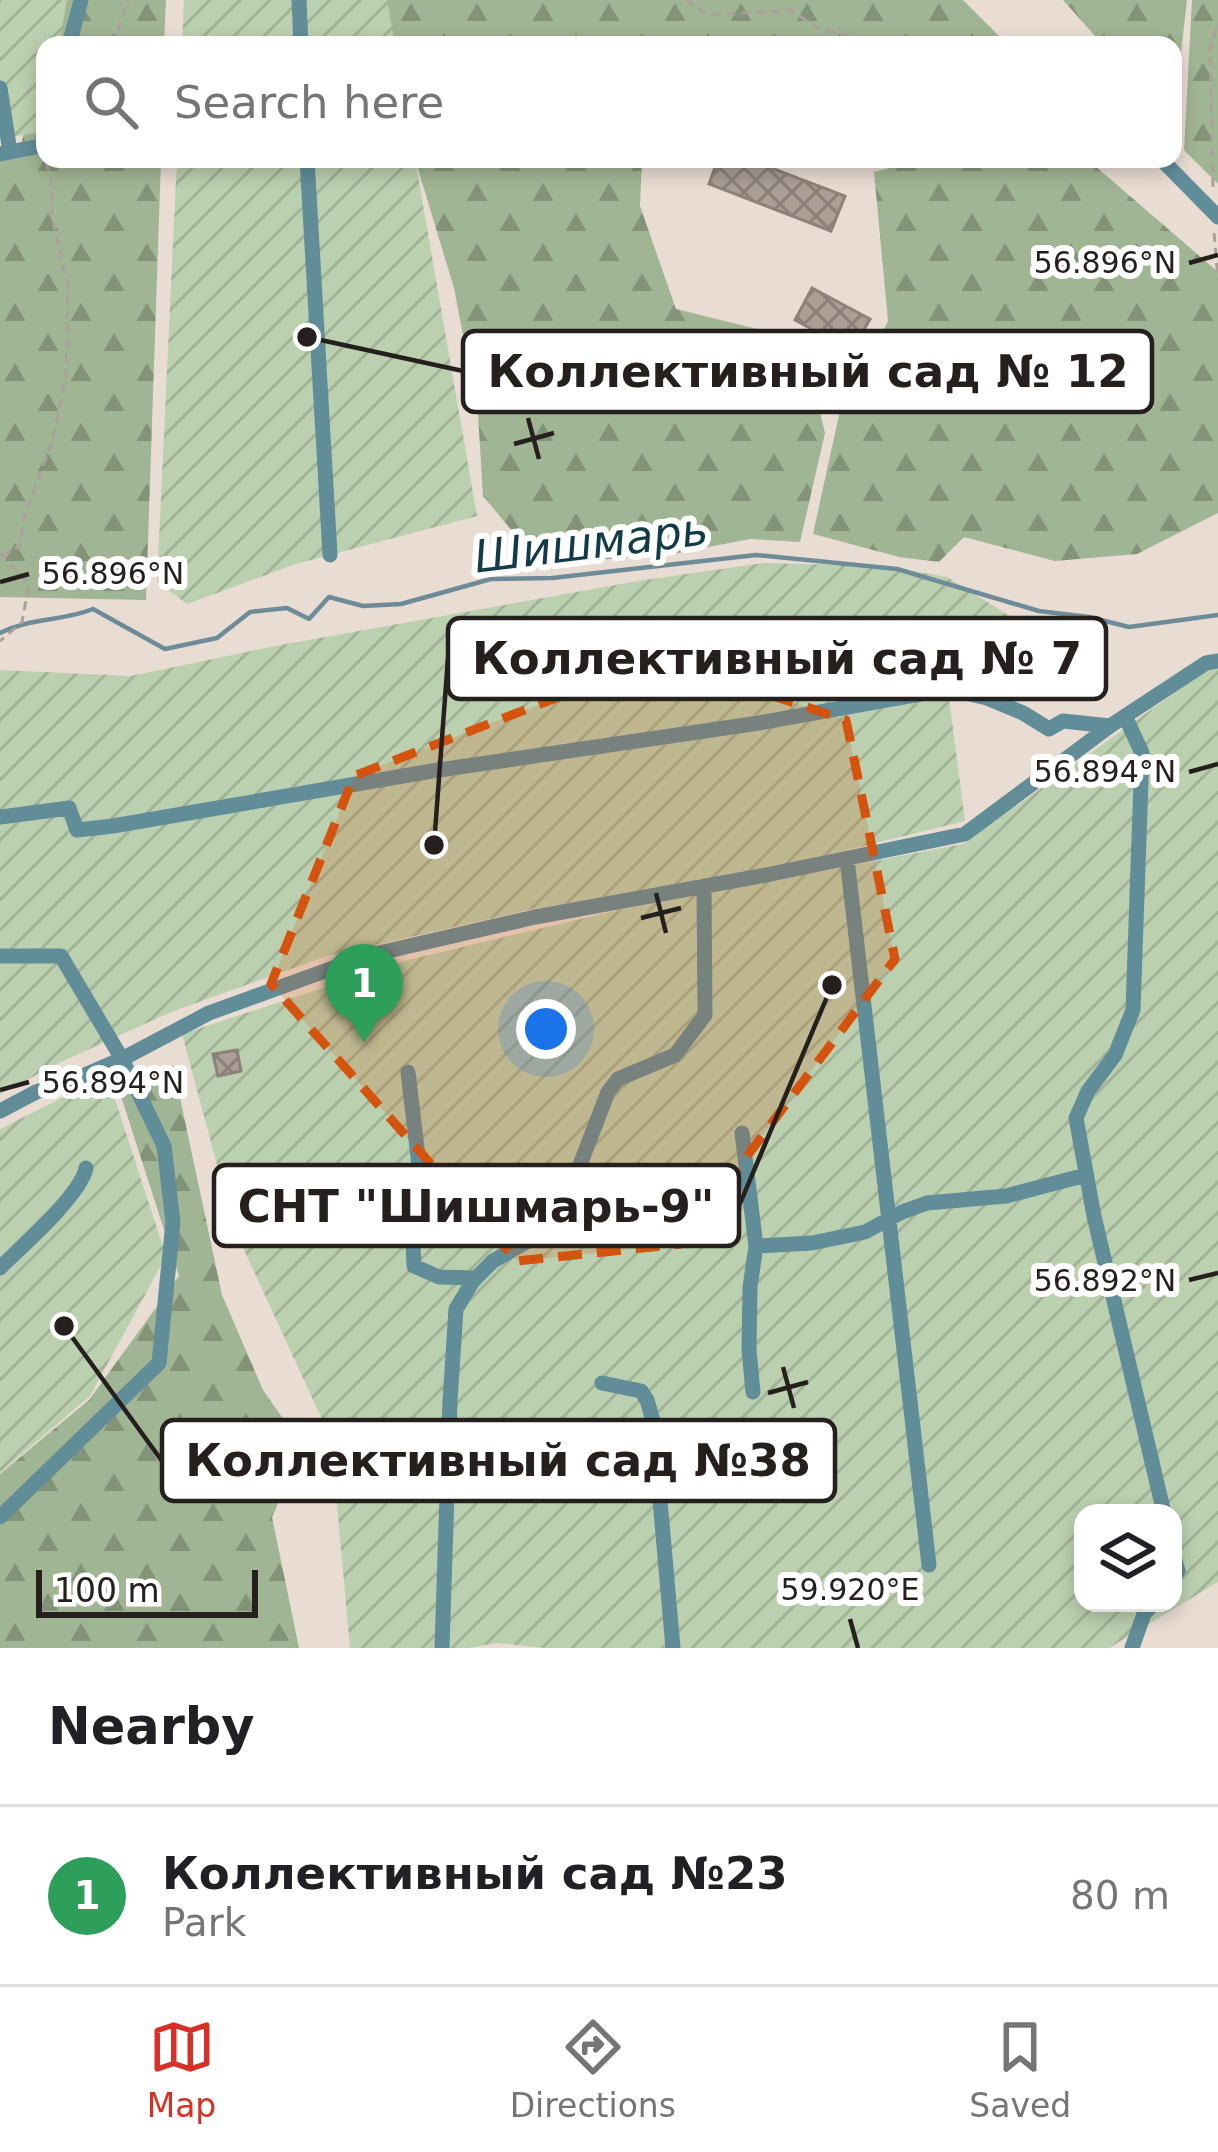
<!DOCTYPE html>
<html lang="en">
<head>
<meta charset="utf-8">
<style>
  body { margin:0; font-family:"DejaVu Sans",sans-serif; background:#f2f2f2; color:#202124 }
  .controls { position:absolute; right:36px; bottom:36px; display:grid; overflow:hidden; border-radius:24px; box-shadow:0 6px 18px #0003 }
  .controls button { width:108px; height:108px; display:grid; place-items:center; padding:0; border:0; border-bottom:3px solid #e0e0e0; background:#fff; color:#202124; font:60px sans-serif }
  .scale { position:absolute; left:36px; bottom:30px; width:222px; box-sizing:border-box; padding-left:12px; border:6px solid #25201d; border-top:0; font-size:33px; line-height:42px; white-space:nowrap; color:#25201d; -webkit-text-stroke:9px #fff; paint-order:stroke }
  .you { position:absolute; left:546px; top:1029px; width:42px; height:42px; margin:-30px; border:9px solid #fff; border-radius:50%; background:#1a73e8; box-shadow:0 0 0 18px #1a73e833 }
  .badge { display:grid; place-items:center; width:78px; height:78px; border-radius:50%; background:#d93025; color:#fff; font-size:39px; font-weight:700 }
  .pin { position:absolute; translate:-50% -99px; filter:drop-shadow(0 3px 6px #0008) }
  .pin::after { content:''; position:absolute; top:63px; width:42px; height:36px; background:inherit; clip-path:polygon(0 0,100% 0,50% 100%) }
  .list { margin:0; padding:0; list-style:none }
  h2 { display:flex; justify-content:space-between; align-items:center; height:156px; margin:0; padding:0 48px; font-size:51px }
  h2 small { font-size:39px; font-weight:400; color:#757577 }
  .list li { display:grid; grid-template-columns:78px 1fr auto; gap:36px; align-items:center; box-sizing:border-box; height:180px; padding:0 48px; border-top:3px solid #e0e0e0 }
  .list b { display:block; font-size:45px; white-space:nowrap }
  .list p { margin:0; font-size:39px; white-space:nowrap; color:#757577 }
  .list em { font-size:39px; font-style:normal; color:#757577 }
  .icon { flex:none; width:66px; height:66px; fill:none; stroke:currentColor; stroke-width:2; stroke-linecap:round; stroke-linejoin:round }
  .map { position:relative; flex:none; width:1218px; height:1648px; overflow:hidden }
  .search { position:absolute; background:#fff; box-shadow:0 6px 18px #0003; left:36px; right:36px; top:36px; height:132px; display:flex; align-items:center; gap:30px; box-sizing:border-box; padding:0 42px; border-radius:24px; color:#757577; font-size:45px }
  .sheet { height:336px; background:#fff }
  nav { display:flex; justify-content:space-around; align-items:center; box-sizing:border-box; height:168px; border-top:3px solid #e0e0e0; background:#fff; font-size:33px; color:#757577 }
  nav a { display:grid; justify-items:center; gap:6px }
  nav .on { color:#d93025 }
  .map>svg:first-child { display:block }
  .forest { fill:url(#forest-firs) }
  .garden { fill:url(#garden-furrows); fill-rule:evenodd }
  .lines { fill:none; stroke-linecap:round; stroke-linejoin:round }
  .stream { stroke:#6e8c98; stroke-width:4.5 }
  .building { fill:url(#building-cross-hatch); stroke:#8d8279; stroke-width:3 }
  .path { stroke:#aca19a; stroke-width:3; stroke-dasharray:9 6; stroke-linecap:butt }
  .minor { stroke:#618d99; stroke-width:15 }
  .marked { fill:#d4530e; fill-opacity:0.2; stroke:#d4530e; stroke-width:9; stroke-dasharray:24 15; stroke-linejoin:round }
  .ticks { fill:none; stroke:#25201d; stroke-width:4.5 }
  .labels { text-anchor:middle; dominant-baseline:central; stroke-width:12; stroke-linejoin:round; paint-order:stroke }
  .water-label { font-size:45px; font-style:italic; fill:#123a48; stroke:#fff }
  .ticks-label { font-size:30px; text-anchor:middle; fill:#25201d; stroke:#fff; stroke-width:12; stroke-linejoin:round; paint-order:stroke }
  .leader { fill:none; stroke:#25201d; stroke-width:4.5 }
  .callout-dot { fill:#25201d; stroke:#fff; stroke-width:4.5 }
  .callout { fill:#fff; stroke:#25201d; stroke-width:4.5 }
  .callout-label { font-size:45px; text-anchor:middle; font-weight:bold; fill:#25201d }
</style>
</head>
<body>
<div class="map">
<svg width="1218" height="1648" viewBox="0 0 1218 1648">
  <defs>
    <pattern id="forest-firs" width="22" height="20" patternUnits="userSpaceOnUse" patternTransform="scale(3)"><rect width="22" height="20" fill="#a0b593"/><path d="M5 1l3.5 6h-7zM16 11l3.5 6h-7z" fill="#829377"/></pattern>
    <pattern id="garden-furrows" width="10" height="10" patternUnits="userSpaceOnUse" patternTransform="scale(3)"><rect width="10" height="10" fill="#bbd0af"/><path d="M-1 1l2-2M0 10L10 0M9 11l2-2" fill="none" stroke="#a1b296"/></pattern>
    <pattern id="building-cross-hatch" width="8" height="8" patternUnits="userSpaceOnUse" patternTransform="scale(3)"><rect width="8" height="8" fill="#aa9e95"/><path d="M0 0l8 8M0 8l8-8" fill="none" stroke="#8a8079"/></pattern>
  </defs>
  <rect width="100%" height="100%" fill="#e9dcd3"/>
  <path class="forest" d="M58,0h108l-2,45h-117z
    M387,0h576l45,45h-622z
    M1063,0h124l-14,122v-77h-70z
    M1192,0h26v184l-34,-34z
    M45,53v106h116l-15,441 -146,-3v-448l19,3z
    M415,159h227l-2,47 36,103 97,24 36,35 16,65 -25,109 -50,-3 -83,16 -90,6 -54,-17 -40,-48 -5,-82 -24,-126z
    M924,159h163l131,113v241l-81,41 -82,7 -91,-24 -25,25 -40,-5 -86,-23 26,-119 49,-94 -14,-149z
    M173,1065l49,230 41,95 40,57 -31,70 27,131h-299v-174l89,-74 90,-124 -61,-189z"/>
  <path class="garden" d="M0,0h67l-8,45h-14v86l-45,8z
    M184,0h203l8,45h-213z
    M177,159h238l62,357 -181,48 -109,40 -30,-22z
    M764,563l121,3 62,11 66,41 -66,65 18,138 -195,48 -237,40 -206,47 -156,56 -108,49 -63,33v-424l131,6 144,-30 369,-66z
    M1218,667v915l-109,66h-564l-49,-5 -27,5h-119l-19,-209 -97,-211 -52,-194 226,-74 211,-50 344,-66 245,-175zM1083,1513h90v90h-90z
    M107,1075l59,181 -76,140 -90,77v-344z"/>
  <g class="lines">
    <path class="stream" d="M0,633c32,-16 60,-11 93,-24l72,40 52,-11 33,-26 37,-4 22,11 20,-22 34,9 38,-2 90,-25 61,-1 204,-23 141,14 142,42 50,6 40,10 89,-12"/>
  </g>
  <path class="building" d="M718,159h30l97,37 -14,35 -122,-47z
    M812,288l58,31 -18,32 -57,-31z
    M237,1050l4,21 -23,5 -5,-22z"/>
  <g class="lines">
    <path class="path" d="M686,0l22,15 83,-5 27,18 68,17
      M113,45l15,-45
      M1213,187l-3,-139 8,-25
      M1214,233l4,46
      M0,553l29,31 -7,38 -22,19
      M2,556l18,-10 3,-25 29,-80 14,-64 2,-90 -16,-71 -1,-36 -5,-19"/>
    <path class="minor" d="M299,0l2,45
      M69,45l12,-45
      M0,88l10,64
      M0,154l41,-8 4,-16
      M307,159l23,396
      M1161,159l57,58
      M844,160l4,-1
      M1125,716l17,37 -9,257 -18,45 -27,36 -12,27 18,98 70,297
      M0,817l69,-9 8,22 36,-4 319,-55 327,-48 189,-34 39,9 36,15 26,16 14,-8 47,5
      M847,859l82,706
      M0,956h61l61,103 42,87 9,76 -14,141 -159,154
      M408,1072l13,110 -9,40 2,44 25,11 37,1
      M0,1111l36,-19 33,-10 53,-23 87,-46 157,-57 169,-39 231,-42 199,-41 145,-108 96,-63 12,-2
      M742,1133l14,113 -6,41 -1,63 4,42
      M756,1246l56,-3 53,-11 37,-20 25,-9 79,-7 80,-21
      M0,1268c22,-22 80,-72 86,-100
      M602,1383l39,8 6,9 6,21 20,227
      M1173,1553l5,18 -5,7
      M442,1648l8,-247 6,-92 17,-28 20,-20 51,-29 29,-49 35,-91 10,-13 57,-24 30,-40 -1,-129
      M1132,1648l12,-34 10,-11"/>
  </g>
  <path class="marked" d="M659,658l187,62 49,239 -214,285 -164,17 -246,-277 83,-208z"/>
  <path class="ticks" d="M1189,263l29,-8M528,418l11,41M514,444l40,-11M0,582l29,-8M1189,772l29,-8M656,893l10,40M641,918l40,-10M0,1090l29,-8M1189,1280l29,-7M783,1367l11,41M768,1393l40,-11M850,1619l8,29"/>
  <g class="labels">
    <g class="water-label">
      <text transform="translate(591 543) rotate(-7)">Шишмарь</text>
    </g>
  </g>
  <g class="ticks-label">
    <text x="1105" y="273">56.896°N</text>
    <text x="113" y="584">56.896°N</text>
    <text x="1105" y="782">56.894°N</text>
    <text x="113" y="1093">56.894°N</text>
    <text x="1105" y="1291">56.892°N</text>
    <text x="850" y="1600">59.920°E</text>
  </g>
  <path class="leader" d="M307 337L463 371M434 845L448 658M832 985L739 1206M64 1326L162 1461"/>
  <g class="callout-dot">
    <circle cx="307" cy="337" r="12"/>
    <circle cx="434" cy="845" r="12"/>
    <circle cx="832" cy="985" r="12"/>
    <circle cx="64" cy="1326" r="12"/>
  </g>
  <g class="callout">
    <rect x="463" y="331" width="689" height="81" rx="12"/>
    <rect x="448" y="618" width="658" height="81" rx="12"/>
    <rect x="214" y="1165" width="525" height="81" rx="12"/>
    <rect x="162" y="1420" width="673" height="81" rx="12"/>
  </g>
  <g class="callout-label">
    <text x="808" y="387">Коллективный сад № 12</text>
    <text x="777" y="674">Коллективный сад № 7</text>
    <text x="476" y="1222">СНТ "Шишмарь-9"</text>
    <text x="498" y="1476">Коллективный сад №38</text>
  </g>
</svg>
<div class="controls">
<button><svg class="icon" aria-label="layers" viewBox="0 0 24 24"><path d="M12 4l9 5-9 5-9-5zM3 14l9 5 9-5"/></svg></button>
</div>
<div class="scale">100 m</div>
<div class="you"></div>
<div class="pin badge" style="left:364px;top:1043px;background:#2e9e5b">1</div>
<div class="search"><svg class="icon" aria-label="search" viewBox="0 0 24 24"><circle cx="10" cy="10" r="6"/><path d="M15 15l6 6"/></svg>Search here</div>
</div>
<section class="sheet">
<h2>Nearby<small></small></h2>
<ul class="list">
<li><span class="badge" style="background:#2e9e5b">1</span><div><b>Коллективный сад №23</b><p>Park</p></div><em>80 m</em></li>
</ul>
</section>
<nav>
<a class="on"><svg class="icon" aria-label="map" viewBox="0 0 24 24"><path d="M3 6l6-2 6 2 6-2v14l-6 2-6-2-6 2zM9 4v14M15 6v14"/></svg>Map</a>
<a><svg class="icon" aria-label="directions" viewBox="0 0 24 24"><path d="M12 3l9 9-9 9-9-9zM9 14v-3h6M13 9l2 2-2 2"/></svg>Directions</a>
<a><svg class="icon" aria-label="saved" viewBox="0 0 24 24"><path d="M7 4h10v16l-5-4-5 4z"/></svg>Saved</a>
</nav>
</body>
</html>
